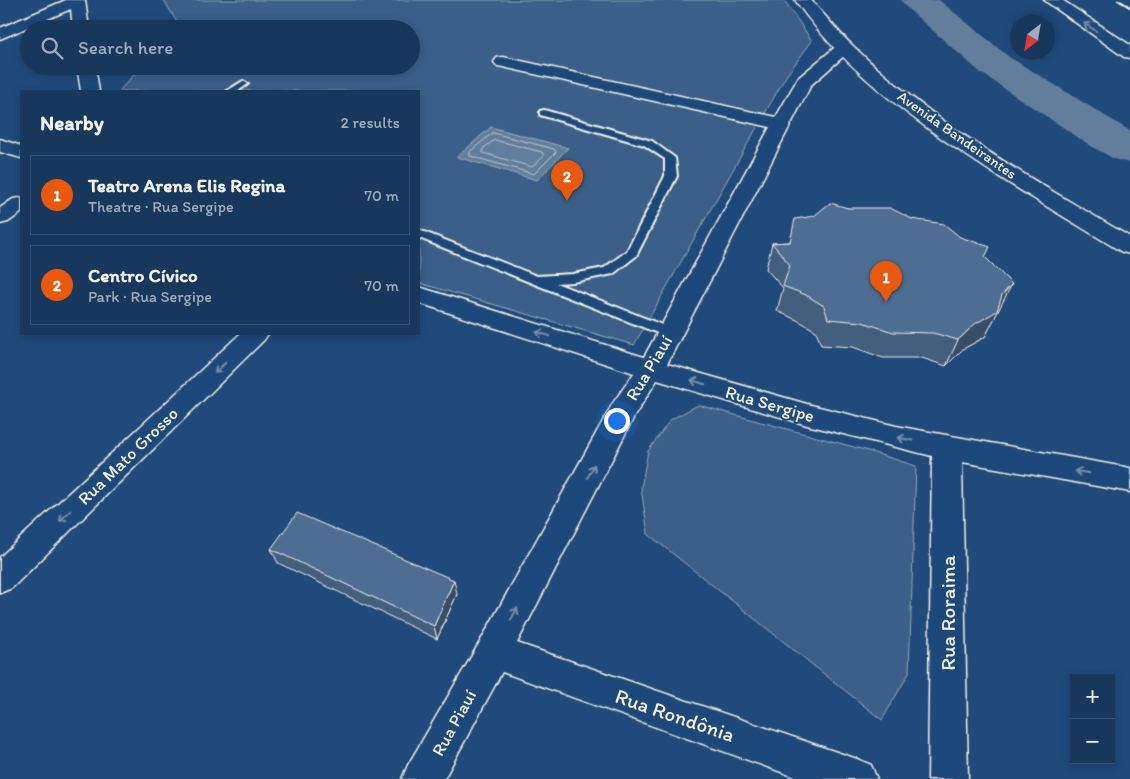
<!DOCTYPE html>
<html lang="en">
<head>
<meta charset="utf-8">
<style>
  body { margin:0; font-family:Itim,sans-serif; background:#244365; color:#f1f3f6 }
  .controls { position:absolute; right:15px; bottom:15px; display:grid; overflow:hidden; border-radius:0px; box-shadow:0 2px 8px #0003 }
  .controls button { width:45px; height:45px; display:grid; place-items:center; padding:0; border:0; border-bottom:1px solid #365272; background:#17385c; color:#f1f3f6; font:25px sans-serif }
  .compass { position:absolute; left:1010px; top:15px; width:45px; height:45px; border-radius:50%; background:#17385c; box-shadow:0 2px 8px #0003; rotate:211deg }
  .you { position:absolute; left:616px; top:420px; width:18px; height:18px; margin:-12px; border:4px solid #fff; border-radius:50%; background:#1a73e8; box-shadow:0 0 0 8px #1a73e833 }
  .badge { display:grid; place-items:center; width:32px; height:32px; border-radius:50%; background:#ea580c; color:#fff; font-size:16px; font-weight:700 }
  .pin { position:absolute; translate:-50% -41px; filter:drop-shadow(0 1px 2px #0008) }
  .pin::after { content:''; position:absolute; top:26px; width:18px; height:15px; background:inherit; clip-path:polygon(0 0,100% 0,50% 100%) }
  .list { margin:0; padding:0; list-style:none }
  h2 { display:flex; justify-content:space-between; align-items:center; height:65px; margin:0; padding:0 20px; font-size:21px }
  h2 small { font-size:16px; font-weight:400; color:#9eacbb }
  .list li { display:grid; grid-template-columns:32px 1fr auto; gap:15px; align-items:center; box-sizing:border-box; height:80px; margin:0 10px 10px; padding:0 10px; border:1px solid #365272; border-radius:0px }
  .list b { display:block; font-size:19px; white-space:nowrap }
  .list p { margin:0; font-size:16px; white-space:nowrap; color:#9eacbb }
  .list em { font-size:16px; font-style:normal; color:#9eacbb }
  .icon { flex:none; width:28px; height:28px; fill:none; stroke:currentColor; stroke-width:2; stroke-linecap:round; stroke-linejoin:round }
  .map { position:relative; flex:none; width:1130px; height:779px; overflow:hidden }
  .search { position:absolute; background:#17385c; box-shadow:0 2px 8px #0003; left:20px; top:20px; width:400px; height:55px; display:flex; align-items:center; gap:12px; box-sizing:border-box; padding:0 18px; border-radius:28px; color:#9eacbb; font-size:19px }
  .panel { position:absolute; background:#17385c; box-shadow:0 2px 8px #0003; left:20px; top:90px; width:400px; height:245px; border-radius:0px }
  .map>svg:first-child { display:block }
  .green { fill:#3a5f88; stroke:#97a8b8 }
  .water { fill:#627e9d; stroke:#9cacbb }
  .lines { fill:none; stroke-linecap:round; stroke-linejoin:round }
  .shore { stroke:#bac3ca; stroke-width:1 }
  .river { fill:#627e9d; fill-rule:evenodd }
  .service-casing { stroke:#f4f1e8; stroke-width:4 }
  .minor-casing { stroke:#f4f1e8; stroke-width:3 }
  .primary-casing { stroke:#f4f1e8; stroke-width:3 }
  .service { fill:#1f4a7a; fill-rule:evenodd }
  .minor { fill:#1f4a7a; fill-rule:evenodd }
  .primary { fill:#1f4a7a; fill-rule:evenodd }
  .rail { stroke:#f4f1e8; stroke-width:2.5 }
  .wall { fill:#425f7e; stroke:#f4f1e8 }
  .shaded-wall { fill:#364d66; stroke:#f4f1e8 }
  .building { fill:#4d6e92; stroke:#f4f1e8 }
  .oneway { stroke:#748da6 }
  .labels { text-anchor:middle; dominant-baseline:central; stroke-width:4; stroke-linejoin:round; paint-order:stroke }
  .far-street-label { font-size:15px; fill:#f4f1e8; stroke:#1f4a7a }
  .street-label { font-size:18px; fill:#f4f1e8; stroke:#1f4a7a }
  .near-street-label { font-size:21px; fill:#f4f1e8; stroke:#1f4a7a }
</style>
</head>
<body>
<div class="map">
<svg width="1130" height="779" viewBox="0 0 1130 779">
  <rect width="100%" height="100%" fill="#1f4a7a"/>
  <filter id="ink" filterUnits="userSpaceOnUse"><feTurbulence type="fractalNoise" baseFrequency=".02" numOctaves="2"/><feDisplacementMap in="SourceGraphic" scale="10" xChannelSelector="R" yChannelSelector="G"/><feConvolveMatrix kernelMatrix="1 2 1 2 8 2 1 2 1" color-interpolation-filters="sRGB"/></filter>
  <g filter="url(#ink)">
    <path class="green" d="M164,0h620l28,41 -26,35 -152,269 -215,-62v-192h-300l23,-25h269v-37h-234l2,-3z
      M698,405l167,45 51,16 -7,207 -27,47 -234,-186 -7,-46 7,-37 22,-31z"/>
    <path class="water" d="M491,127l77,21 -31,32 -80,-23z"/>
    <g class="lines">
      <path class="shore" d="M493,133l61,16 2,3 -22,22 -64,-18v-4z
        M495,140l47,12 2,4 -12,11 -49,-14v-4z"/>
      <path class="river" d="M901,0h38l70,57 121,74v32l-16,-4 -23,-13 -110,-73 -75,-66z"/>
      <defs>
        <path id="service" d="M243,81l5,3 -10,7h-11z
          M544,110l108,31 23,17 2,18 -41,80 -23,18 -40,8 -17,1 119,47 2,3 -2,3h-10l-246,-98v-8l118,46 36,-2 31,-6 23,-17 38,-75v-17l-21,-14 -104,-30v-4z"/>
        <path id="minor" d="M66,0h19l4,29h-16l-2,-20 -71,30v-11z
          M845,43l6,1 2,4 -42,37 -144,279 140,40 89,22 234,42v24l-168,-30 6,317h-40l4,-323 -125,-31 -150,-45 -22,35 -118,228 340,116 14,6 6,14h-76l-299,-107 -58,107h-42l6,-14 73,-125 132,-237 21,-30 -215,-70v-16l225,70 126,-230 -267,-60 -6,-1 -3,-4 3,-4 6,-1 273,60 22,-39 41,-34z
          M77,66h18l4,25h-18z
          M0,139l21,7v12l-21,-6z
          M21,198v15l-13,9 -8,2v-16l13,-9z
          M240,334h28l-4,6 -252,248 -12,5v-36z"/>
        <path id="primary" d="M795,0h16c14,15 26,31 41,45 81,79 181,135 278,192v17l-8,-2c-109,-67 -253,-145 -327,-252z
          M1044,0h18l68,45v13l-6,-1z"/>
      </defs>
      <use href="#service" class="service-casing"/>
      <use href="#minor" class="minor-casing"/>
      <use href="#primary" class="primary-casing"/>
      <use href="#service" class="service"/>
      <use href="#minor" class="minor"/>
      <use href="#primary" class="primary"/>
      <path class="rail" d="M1118,0l12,7"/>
    </g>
    <path class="wall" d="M848,208l64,11 48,18 25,20 14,52 -14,28 -22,12 -17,17 -24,-8h-39l-30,-11 -32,-2 -5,-14 -17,-10 -22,-10 6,-23 -17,-19 6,-26 17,-1 25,-26z
      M271,549l186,45 -20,45 -159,-76z"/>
    <path class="shaded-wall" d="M1012,284l-27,53 -22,12 -17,17 12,-26 17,-16z
      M454,580l3,14 -20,45 -3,-13z"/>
    <path class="building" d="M830,203l18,5h42l22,11 32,5 16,13 30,10 -5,10 27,27 -10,11 -5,16 -22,13 -17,16 -25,-7 -40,-1 -31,-10 -34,-3 -4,-13 -18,-11 -23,-9 7,-21 -18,-22 18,-1 5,-23 19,-3z
      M297,513l157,67 -20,46 -163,-77z"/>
    <defs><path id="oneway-shaft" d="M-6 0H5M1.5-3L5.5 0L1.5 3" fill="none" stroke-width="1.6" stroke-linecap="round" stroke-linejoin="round" transform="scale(1.25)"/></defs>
    <g class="oneway">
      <use href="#oneway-shaft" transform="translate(1090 27) rotate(-146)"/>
      <use href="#oneway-shaft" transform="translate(543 334) rotate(-162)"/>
      <use href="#oneway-shaft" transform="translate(220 368) rotate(136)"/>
      <use href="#oneway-shaft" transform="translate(698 382) rotate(-163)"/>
      <use href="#oneway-shaft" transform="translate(905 439) rotate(-168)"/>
      <use href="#oneway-shaft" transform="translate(591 471) rotate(-62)"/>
      <use href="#oneway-shaft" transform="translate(1082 472) rotate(-170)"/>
      <use href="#oneway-shaft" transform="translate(65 516) rotate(136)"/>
      <use href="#oneway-shaft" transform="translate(514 614) rotate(-62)"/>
    </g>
  </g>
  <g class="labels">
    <g class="far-street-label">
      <text transform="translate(957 135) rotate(35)">Avenida Bandeirantes</text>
    </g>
    <g class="street-label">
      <text transform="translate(649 368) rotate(-59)">Rua Piauí</text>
      <text transform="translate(770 404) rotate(16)">Rua Sergipe</text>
      <text transform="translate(128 456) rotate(-44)">Rua Mato Grosso</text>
      <text transform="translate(454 723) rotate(-61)">Rua Piauí</text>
    </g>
    <g class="near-street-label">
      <text transform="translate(947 613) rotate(-90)">Rua Roraima</text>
      <text transform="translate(675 715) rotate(19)">Rua Rondônia</text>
    </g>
  </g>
</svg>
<div class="controls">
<button>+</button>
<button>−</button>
</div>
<svg class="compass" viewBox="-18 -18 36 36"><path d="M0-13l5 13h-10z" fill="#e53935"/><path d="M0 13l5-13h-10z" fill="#9eacbb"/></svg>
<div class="you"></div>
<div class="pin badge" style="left:886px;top:302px">1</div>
<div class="pin badge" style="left:567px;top:201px">2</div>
<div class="search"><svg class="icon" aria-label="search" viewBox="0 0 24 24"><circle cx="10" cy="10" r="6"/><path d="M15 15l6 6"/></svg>Search here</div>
<section class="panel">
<h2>Nearby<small>2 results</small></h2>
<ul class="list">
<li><span class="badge">1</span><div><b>Teatro Arena Elis Regina</b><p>Theatre · Rua Sergipe</p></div><em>70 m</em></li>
<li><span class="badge">2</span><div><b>Centro Cívico</b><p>Park · Rua Sergipe</p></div><em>70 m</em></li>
</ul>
</section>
</div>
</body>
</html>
